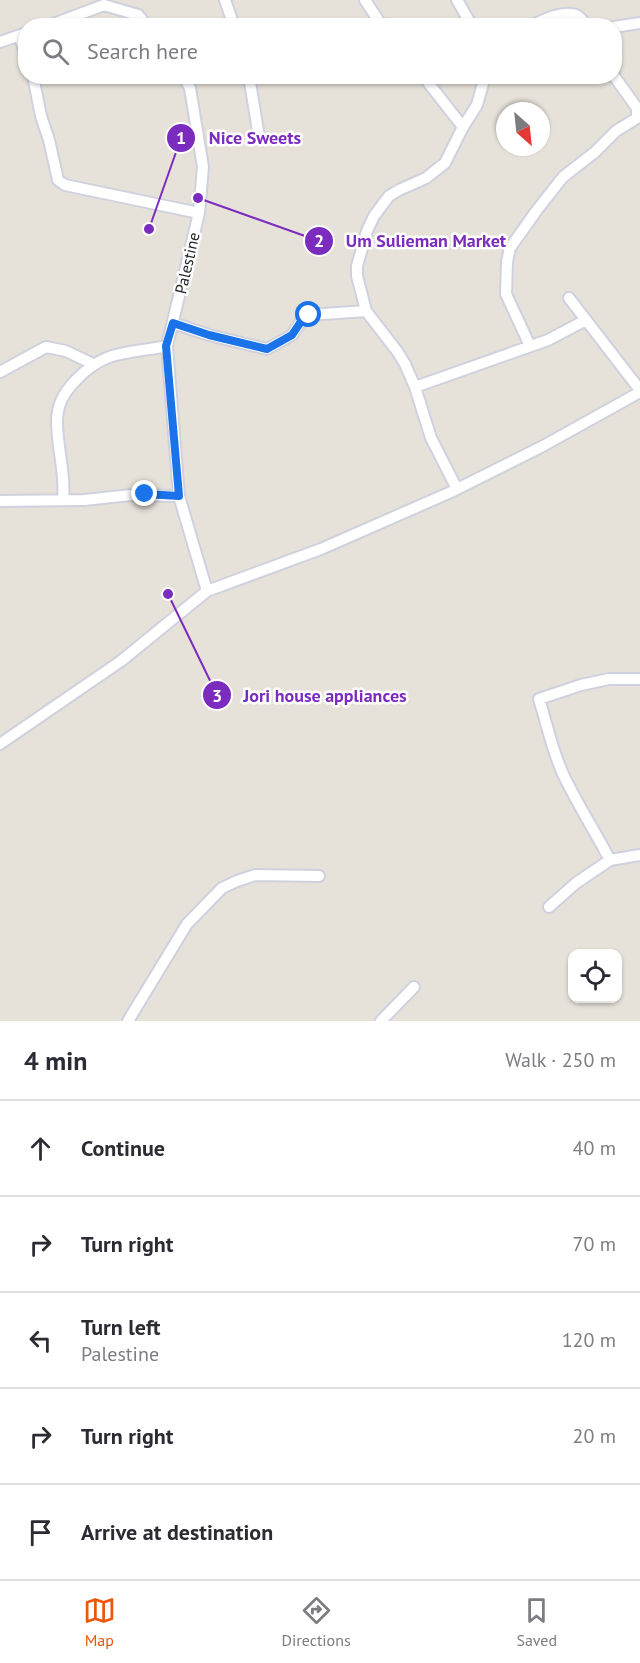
<!DOCTYPE html>
<html lang="en">
<head>
<meta charset="utf-8">
<style>
  body { margin:0; font-family:"PT Sans",sans-serif; background:#f7f7f7; color:#2b2b33 }
  .controls { position:absolute; right:18px; bottom:18px; display:grid; overflow:hidden; border-radius:12px; box-shadow:0 2px 4px #0004 }
  .controls button { width:54px; height:54px; display:grid; place-items:center; padding:0; border:0; border-bottom:2px solid #e1e1e2; background:#fff; color:#2b2b33; font:30px sans-serif }
  .compass { position:absolute; left:496px; top:102px; width:54px; height:54px; border-radius:50%; background:#fff; box-shadow:0 2px 4px #0004; rotate:153deg }
  .stop { position:absolute; width:18px; height:18px; margin:-14px; border:4px solid #1a73e8; border-radius:50%; background:#fff }
  .stop.end { background:#1a73e8; border-color:#fff; box-shadow:0 2px 6px #0008 }
  .list { margin:0; padding:0; list-style:none }
  h2 { display:flex; justify-content:space-between; align-items:center; height:78px; margin:0; padding:0 24px; font-size:26px }
  h2 small { font-size:20px; font-weight:400; color:#7c7c81 }
  .list li { display:grid; grid-template-columns:39px 1fr auto; gap:18px; align-items:center; box-sizing:border-box; height:96px; padding:0 24px; border-top:2px solid #e1e1e2 }
  .list b { display:block; font-size:22px; white-space:nowrap }
  .list p { margin:0; font-size:20px; white-space:nowrap; color:#7c7c81 }
  .list em { font-size:20px; font-style:normal; color:#7c7c81 }
  .icon { flex:none; width:33px; height:33px; fill:none; stroke:currentColor; stroke-width:2; stroke-linecap:round; stroke-linejoin:round }
  .map { position:relative; flex:none; width:640px; height:1021px; overflow:hidden }
  .search { position:absolute; background:#fff; box-shadow:0 2px 4px #0004; left:18px; right:18px; top:18px; height:66px; display:flex; align-items:center; gap:15px; box-sizing:border-box; padding:0 21px; border-radius:24px; color:#7c7c81; font-size:22px }
  .sheet { height:558px; background:#fff }
  nav { display:flex; justify-content:space-around; align-items:center; box-sizing:border-box; height:84px; border-top:2px solid #e1e1e2; background:#fff; font-size:16px; color:#7c7c81 }
  nav a { display:grid; justify-items:center; gap:3px }
  nav .on { color:#ea580c }
  .map>svg:first-child { display:block }
  .lines { fill:none; stroke-linecap:round; stroke-linejoin:round }
  .minor-casing { stroke:#cfd1de; stroke-width:14 }
  .minor { stroke:#fff; stroke-width:10 }
  .route { stroke:#1a73e8; stroke-width:8 }
  .labels { text-anchor:middle; dominant-baseline:central; stroke-width:5; stroke-linejoin:round; paint-order:stroke }
  .street-label { font-size:16px; fill:#262626; stroke:#fff }
  .leader { fill:none; stroke:#7b2cbf; stroke-width:2 }
  .callout-dot { fill:#7b2cbf; stroke:#fff; stroke-width:2 }
  .mark-label { font-size:18px; text-anchor:middle; font-weight:bold; fill:#fff }
  .callout-label { font-size:18px; text-anchor:middle; font-weight:bold; fill:#7b2cbf; stroke:#fff; stroke-width:5; stroke-linejoin:round; paint-order:stroke }
</style>
</head>
<body>
<div class="map">
<svg width="640" height="1021" viewBox="0 0 640 1021">
  <rect width="100%" height="100%" fill="#e7e2d9"/>
  <g class="lines">
    <defs>
      <path id="minor" d="M225,0l9,26
        M365,0l17,26
        M457,0l15,26
        M48,26l56,-21 34,10 9,11
        M531,26c12,-6 32,-16 45,-11 4,2 8,7 11,11
        M614,27l26,-4
        M19,36l7,18
        M0,42l26,-9
        M33,76l8,40 8,24 9,40 7,5 134,28
        M183,76l7,12 13,79 -4,46 -32,133 12,150 28,95
        M249,76l10,61
        M423,76l40,51
        M569,298l71,92
        M173,323l36,12 58,14 25,-14 8,-12 9,-8 57,-4
        M530,346l-24,-52 1,-32 3,-14 27,-38 26,-33 32,-25 21,-21 21,-13v-10l-23,-32
        M0,372l46,-25 20,4 27,13
        M415,387l133,-47 38,-20
        M457,489l-26,-51 -16,-51 -10,-23 -8,-13 -31,-40 -9,-35v-10l10,-35 7,-15 15,-20 10,-6 27,-12 19,-15 18,-36 14,-22 8,-29
        M63,500c3,-26 -6,-51 -6,-78 0,-17 6,-28 18,-41 30,-32 52,-27 92,-35
        M0,501l84,-1 47,-5 48,1
        M0,744l121,-83 86,-70 114,-42 130,-57 92,-46 97,-54
        M610,860c-15,-29 -33,-56 -47,-86 -11,-24 -16,-50 -24,-75l42,-14 28,-6h31
        M549,907l27,-24 34,-23 30,-5
        M128,1021l59,-97 35,-36 15,-7 18,-6 64,1
        M381,1021l33,-34"/>
    </defs>
    <use href="#minor" class="minor-casing"/>
    <use href="#minor" class="minor"/>
  </g>
  <g class="lines">
    <path class="route" d="M145,494l34,2 -13,-150 7,-23 36,12 58,14 25,-14 8,-12 9,-8"/>
  </g>
  <g class="labels">
    <g class="street-label">
      <text transform="translate(187 263) rotate(-77)">Palestine</text>
    </g>
  </g>
  <path class="leader" d="M149 229L181 138M198 198L319 241M168 594L217 695"/>
  <g class="callout-dot">
    <circle cx="149" cy="229" r="6"/>
    <circle cx="198" cy="198" r="6"/>
    <circle cx="168" cy="594" r="6"/>
    <circle cx="181" cy="138" r="15"/>
    <circle cx="319" cy="241" r="15"/>
    <circle cx="217" cy="695" r="15"/>
  </g>
  <g class="mark-label">
    <text x="181" y="144">1</text>
    <text x="319" y="247">2</text>
    <text x="217" y="702">3</text>
  </g>
  <g class="callout-label">
    <text x="255" y="144">Nice Sweets</text>
    <text x="426" y="247">Um Sulieman Market</text>
    <text x="325" y="702">Jori house appliances</text>
  </g>
</svg>
<div class="controls">
<button><svg class="icon" aria-label="locate" viewBox="0 0 24 24"><circle cx="12" cy="12" r="6"/><path d="M12 2v4M12 18v4M2 12h4M18 12h4"/></svg></button>
</div>
<svg class="compass" viewBox="-18 -18 36 36"><path d="M0-13l5 13h-10z" fill="#e53935"/><path d="M0 13l5-13h-10z" fill="#7c7c81"/></svg>
<div class="stop" style="left:309px;top:315px"></div>
<div class="stop end" style="left:145px;top:494px"></div>
<div class="search"><svg class="icon" aria-label="search" viewBox="0 0 24 24"><circle cx="10" cy="10" r="6"/><path d="M15 15l6 6"/></svg>Search here</div>
</div>
<section class="sheet">
<h2>4 min<small>Walk · 250 m</small></h2>
<ul class="list">
<li><svg class="icon" aria-label="ahead" viewBox="0 0 24 24"><path d="M12 20V5M6 11l6-6 6 6"/></svg><div><b>Continue</b></div><em>40 m</em></li>
<li><svg class="icon" aria-label="right" viewBox="0 0 24 24"><path d="M7 20v-9h11M14 6l5 5-5 5"/></svg><div><b>Turn right</b></div><em>70 m</em></li>
<li><svg class="icon" aria-label="left" viewBox="0 0 24 24"><path d="M17 20v-9H6M10 6l-5 5 5 5"/></svg><div><b>Turn left</b><p>Palestine</p></div><em>120 m</em></li>
<li><svg class="icon" aria-label="right" viewBox="0 0 24 24"><path d="M7 20v-9h11M14 6l5 5-5 5"/></svg><div><b>Turn right</b></div><em>20 m</em></li>
<li><svg class="icon" aria-label="arrive" viewBox="0 0 24 24"><path d="M6 21V4h12l-3 4 3 4H6"/></svg><div><b>Arrive at destination</b></div></li>
</ul>
</section>
<nav>
<a class="on"><svg class="icon" aria-label="map" viewBox="0 0 24 24"><path d="M3 6l6-2 6 2 6-2v14l-6 2-6-2-6 2zM9 4v14M15 6v14"/></svg>Map</a>
<a><svg class="icon" aria-label="directions" viewBox="0 0 24 24"><path d="M12 3l9 9-9 9-9-9zM9 14v-3h6M13 9l2 2-2 2"/></svg>Directions</a>
<a><svg class="icon" aria-label="saved" viewBox="0 0 24 24"><path d="M7 4h10v16l-5-4-5 4z"/></svg>Saved</a>
</nav>
</body>
</html>
